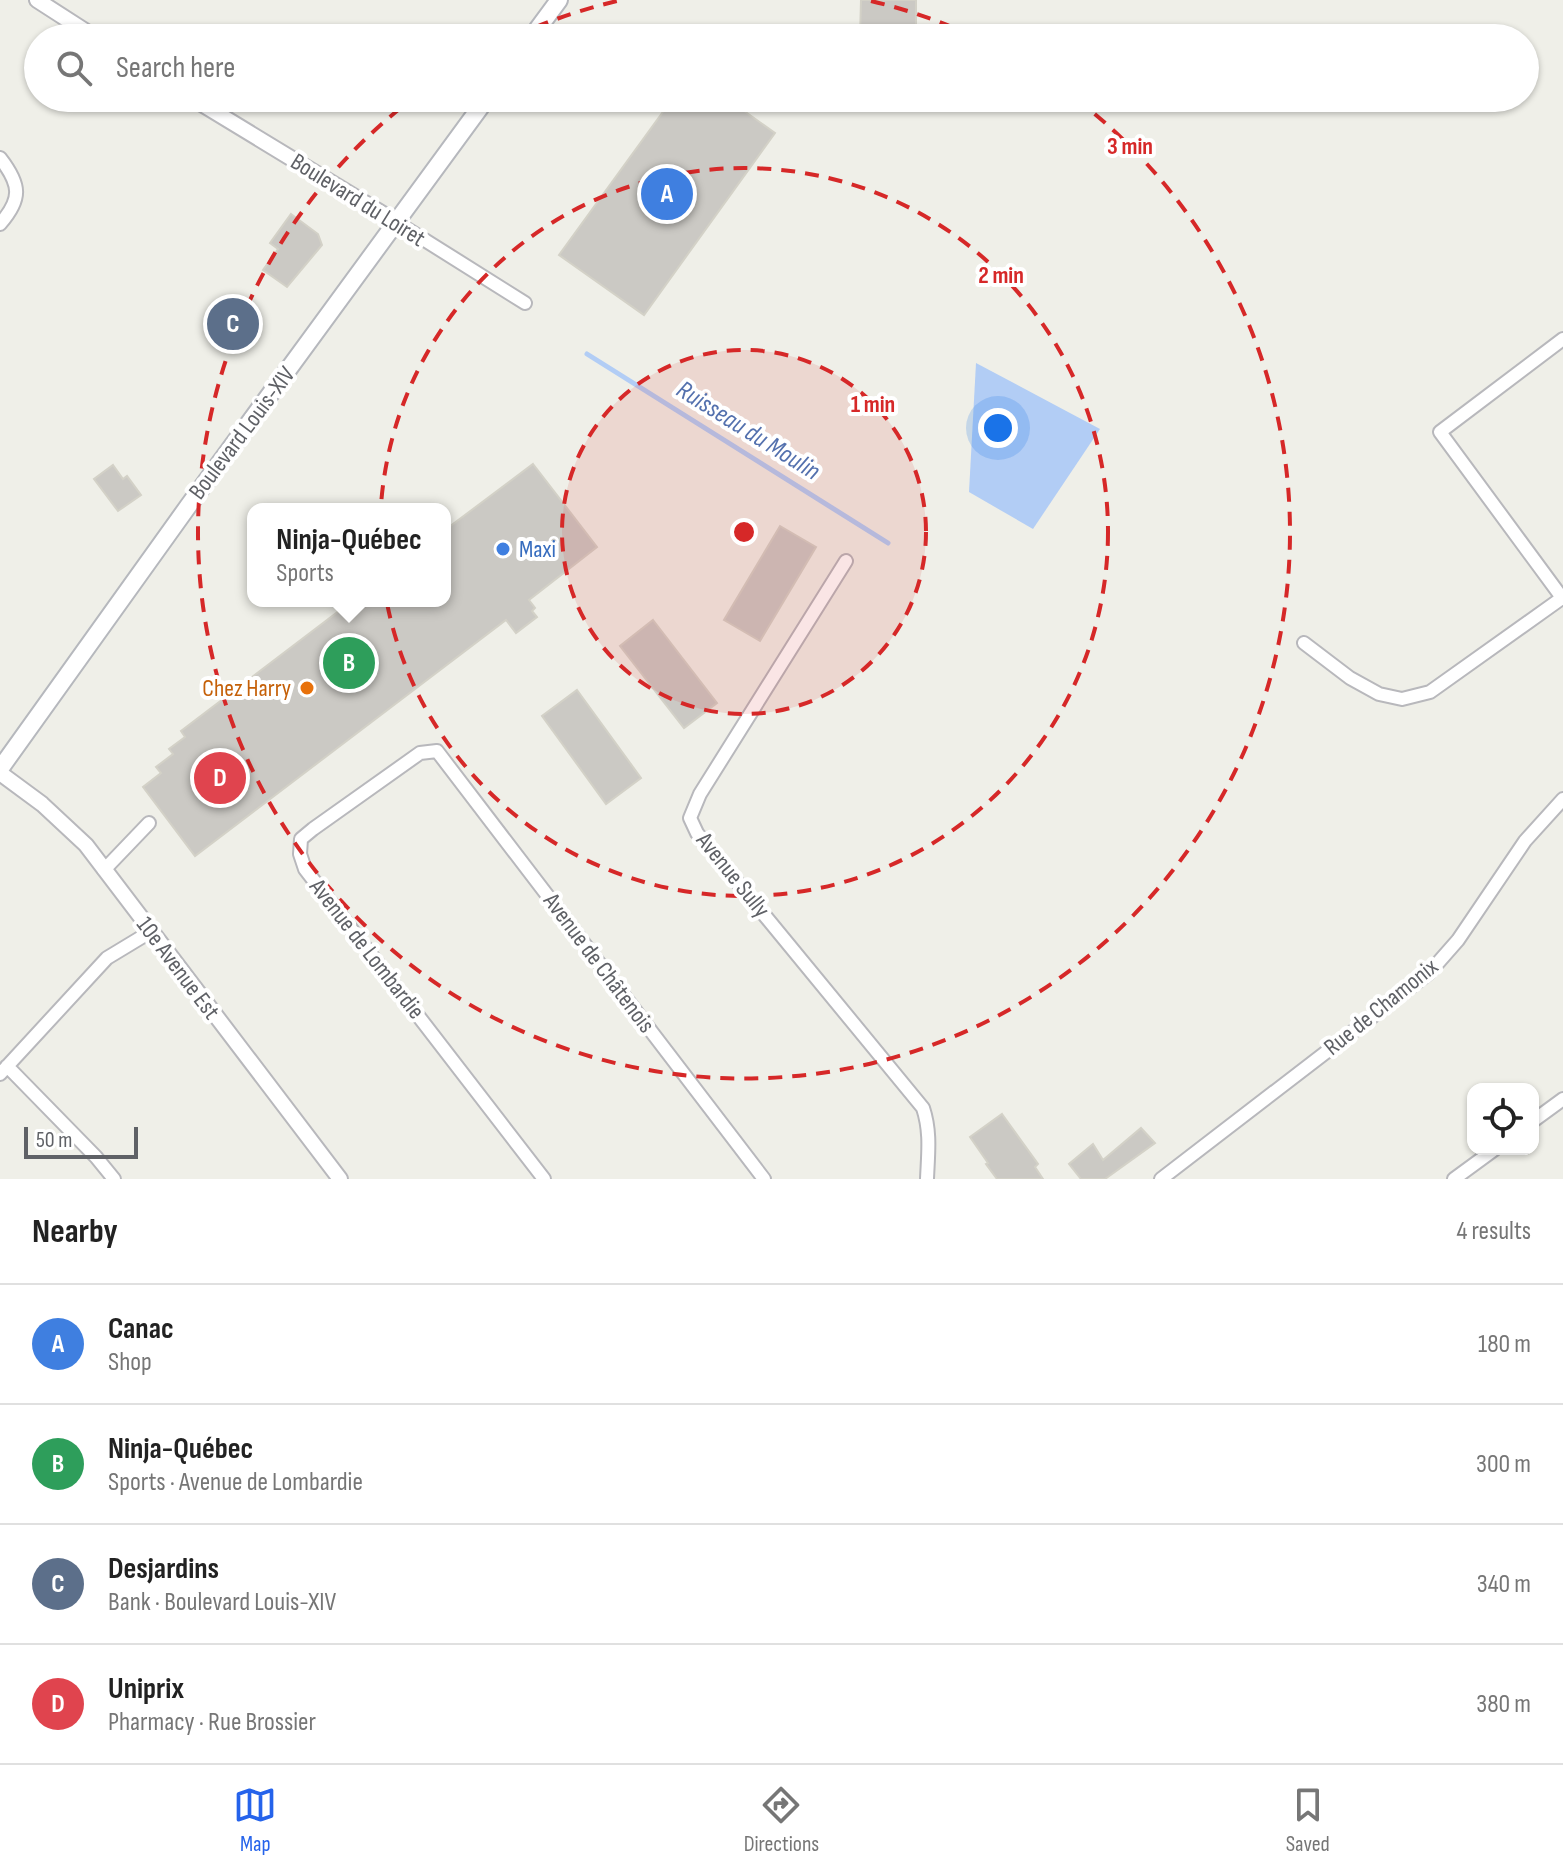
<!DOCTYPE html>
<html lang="en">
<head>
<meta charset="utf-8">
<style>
  body { margin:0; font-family:"Sofia Sans Condensed",sans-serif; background:#f6f6f6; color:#222 }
  .controls { position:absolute; right:24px; bottom:24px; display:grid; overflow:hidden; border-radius:16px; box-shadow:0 2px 6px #0004 }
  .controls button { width:72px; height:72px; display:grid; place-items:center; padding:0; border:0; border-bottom:2px solid #e0e0e0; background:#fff; color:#222; font:40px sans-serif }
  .scale { position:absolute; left:24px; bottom:20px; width:114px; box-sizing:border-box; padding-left:8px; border:4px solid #5f6166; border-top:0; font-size:22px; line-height:28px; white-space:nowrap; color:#5f6166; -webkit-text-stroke:6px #fff; paint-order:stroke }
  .you { position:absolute; left:998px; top:428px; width:28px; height:28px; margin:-20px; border:6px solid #fff; border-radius:50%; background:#1a73e8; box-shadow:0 0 0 12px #1a73e833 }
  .badge { display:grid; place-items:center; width:52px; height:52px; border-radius:50%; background:#2563eb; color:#fff; font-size:26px; font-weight:700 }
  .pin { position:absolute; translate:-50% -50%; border:4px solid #fff; box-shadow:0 2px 8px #0006 }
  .popup { position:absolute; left:247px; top:503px; width:204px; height:104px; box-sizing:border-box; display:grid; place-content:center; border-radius:16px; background:#fff; filter:drop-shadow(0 2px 6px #0005); font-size:26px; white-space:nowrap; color:#767676 }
  .popup b { font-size:30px; color:#222 }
  .popup::after { content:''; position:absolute; left:50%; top:100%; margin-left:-16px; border:16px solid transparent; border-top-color:#fff }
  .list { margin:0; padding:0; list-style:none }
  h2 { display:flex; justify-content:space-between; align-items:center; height:104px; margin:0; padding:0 32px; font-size:34px }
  h2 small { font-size:26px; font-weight:400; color:#767676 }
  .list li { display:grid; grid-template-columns:52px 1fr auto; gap:24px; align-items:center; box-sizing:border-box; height:120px; padding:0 32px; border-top:2px solid #e0e0e0 }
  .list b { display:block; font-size:30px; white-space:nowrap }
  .list p { margin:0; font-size:26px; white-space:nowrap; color:#767676 }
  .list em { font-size:26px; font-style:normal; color:#767676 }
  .icon { flex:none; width:44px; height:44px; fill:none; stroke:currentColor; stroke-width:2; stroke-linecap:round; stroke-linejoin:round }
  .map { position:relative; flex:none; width:1563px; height:1179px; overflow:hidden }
  .search { position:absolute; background:#fff; box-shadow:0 2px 6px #0004; left:24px; right:24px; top:24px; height:88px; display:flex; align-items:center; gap:20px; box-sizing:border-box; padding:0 28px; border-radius:44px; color:#767676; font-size:30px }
  .sheet { height:584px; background:#fff }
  nav { display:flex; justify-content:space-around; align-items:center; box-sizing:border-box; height:112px; border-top:2px solid #e0e0e0; background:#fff; font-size:22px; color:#767676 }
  nav a { display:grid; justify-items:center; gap:4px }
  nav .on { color:#2563eb }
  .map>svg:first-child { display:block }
  .water { fill:#b2cdf5 }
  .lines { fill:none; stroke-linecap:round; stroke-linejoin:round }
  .stream { stroke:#b2cdf5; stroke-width:5 }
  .building { fill:#cbc9c4; stroke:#d3d1c7; stroke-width:2 }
  .minor-casing { stroke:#b8b8bc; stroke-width:16 }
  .tertiary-casing { stroke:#b8b8bc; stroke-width:18 }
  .secondary-casing { stroke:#b6b8bd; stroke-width:20 }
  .minor { stroke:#fff; stroke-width:12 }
  .tertiary { stroke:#fff; stroke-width:14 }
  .secondary { stroke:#fff; stroke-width:16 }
  .ring { fill:none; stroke:#d62828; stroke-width:4; stroke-dasharray:14 10 }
  .shop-dot { fill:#3f7fe0; stroke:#fff; stroke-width:3 }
  .food-dot { fill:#e8710a; stroke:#fff; stroke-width:3 }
  .labels { text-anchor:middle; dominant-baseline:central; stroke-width:8; stroke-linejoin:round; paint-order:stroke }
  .street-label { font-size:24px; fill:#5f6166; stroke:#fff }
  .shop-label { font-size:24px; fill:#366cbe; stroke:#fff; text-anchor:start }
  .food-label { font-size:24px; fill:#c56008; stroke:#fff; text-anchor:end }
  .water-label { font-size:26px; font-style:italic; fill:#5471ae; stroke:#fff }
  .centre { fill:#d62828; stroke:#fff; stroke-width:4 }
  .ring-label { font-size:24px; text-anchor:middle; font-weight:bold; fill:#d62828; stroke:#fff; stroke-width:8; stroke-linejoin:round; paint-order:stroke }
</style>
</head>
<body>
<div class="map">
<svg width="1563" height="1179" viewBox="0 0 1563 1179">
  <rect width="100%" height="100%" fill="#efefe8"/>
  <path class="water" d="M976,363l124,66 -67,100 -64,-37z"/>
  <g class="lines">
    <path class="stream" d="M587,354l301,189"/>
  </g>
  <path class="building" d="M861,0h55v38h-56z
    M673,98h53l49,35 -131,182 -85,-60z
    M291,214l27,20 4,11 -35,42 -24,-17 15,-21 -8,-6z
    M533,464l64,83 -68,53 6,8 -3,3 5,6 -21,16 -10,-13 -311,236 -52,-69 18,-14 -5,-6 17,-13 -4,-5 16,-12 -4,-6 171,-130h93v-71z
    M113,465l10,14 4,-3 14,19 -23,16 -24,-32z
    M780,526l36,21 -56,94 -36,-21z
    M653,620l64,83 -33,25 -64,-82z
    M577,690l64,88 -35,26 -64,-88z
    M1002,1114l36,50 -3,3 8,12h-46l-11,-15 2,-1 -18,-26z
    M1141,1128l14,15 -50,36h-24l-12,-15 24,-20 10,16z"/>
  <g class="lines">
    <defs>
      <path id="minor" d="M0,158c21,27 22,41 0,66
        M396,222l129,81
        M1563,339l-123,93 123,167
        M846,561l-146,233 -10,24 7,15 226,275c8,24 5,46 4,71
        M1304,643l46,35 29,16 23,5 28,-7 132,-94
        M104,870l45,-47
        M7,1066l89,91 18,22
        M0,1074l107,-116 43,-26
        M1533,1121l30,-22
        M544,1179l-239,-310 -5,-15 1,-15 12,-10 107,-76 17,-2 327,428
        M1161,1179l268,-206 29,-33 67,-99 38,-42
        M1454,1179l41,-30"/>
      <path id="tertiary" d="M37,0l59,38
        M192,98l204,124
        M0,773l42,31 44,41 254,334"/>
      <path id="secondary" d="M531,38l28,-38
        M0,769l189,-264 298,-407"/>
    </defs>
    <use href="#minor" class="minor-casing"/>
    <use href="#tertiary" class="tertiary-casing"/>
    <use href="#secondary" class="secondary-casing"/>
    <use href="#minor" class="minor"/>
    <use href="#tertiary" class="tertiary"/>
    <use href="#secondary" class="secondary"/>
  </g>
  <circle cx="744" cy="532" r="182" fill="#d62828" fill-opacity=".12"/>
  <g class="ring">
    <circle cx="744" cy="532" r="182"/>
    <circle cx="744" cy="532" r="364"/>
    <path d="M513 37A546 546 0 0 1 617 1M871 1A546 546 0 0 1 975 37M1076 99A546 546 0 1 1 412 99"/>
  </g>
  <circle class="shop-dot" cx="503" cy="549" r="8"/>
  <circle class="food-dot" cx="307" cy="688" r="8"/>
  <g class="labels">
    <g class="street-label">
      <text transform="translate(358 200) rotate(32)">Boulevard du Loiret</text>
      <text transform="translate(242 433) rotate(-53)">Boulevard Louis-XIV</text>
      <text transform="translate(733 875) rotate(51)">Avenue Sully</text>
      <text transform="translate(367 949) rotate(52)">Avenue de Lombardie</text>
      <text transform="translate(599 963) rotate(53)">Avenue de Châtenois</text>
      <text transform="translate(178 968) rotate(53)">10e Avenue Est</text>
      <text transform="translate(1381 1007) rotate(-39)">Rue de Chamonix</text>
    </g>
    <g class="shop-label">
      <text x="519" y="549">Maxi</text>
    </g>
    <g class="food-label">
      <text x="291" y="688">Chez Harry</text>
    </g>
    <g class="water-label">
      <text transform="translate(748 431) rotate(32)">Ruisseau du Moulin</text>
    </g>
  </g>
  <circle cx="744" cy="532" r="12" class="centre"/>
  <g class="ring-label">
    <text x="1130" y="154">3 min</text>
    <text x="1001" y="283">2 min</text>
    <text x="873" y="412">1 min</text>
  </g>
</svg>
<div class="controls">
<button><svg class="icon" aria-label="locate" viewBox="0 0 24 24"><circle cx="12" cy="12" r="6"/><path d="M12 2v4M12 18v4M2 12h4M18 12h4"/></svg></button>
</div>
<div class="scale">50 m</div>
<div class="you"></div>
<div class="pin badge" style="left:667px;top:194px;background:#3f7fe0">A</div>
<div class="pin badge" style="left:349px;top:663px;background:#2e9e5b">B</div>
<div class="popup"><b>Ninja-Québec</b>Sports</div>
<div class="pin badge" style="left:233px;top:324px;background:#5c6f8a">C</div>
<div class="pin badge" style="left:220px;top:778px;background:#e0444e">D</div>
<div class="search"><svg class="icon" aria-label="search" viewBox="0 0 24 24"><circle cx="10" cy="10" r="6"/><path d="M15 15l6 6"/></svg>Search here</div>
</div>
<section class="sheet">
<h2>Nearby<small>4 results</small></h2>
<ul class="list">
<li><span class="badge" style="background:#3f7fe0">A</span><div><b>Canac</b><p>Shop</p></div><em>180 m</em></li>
<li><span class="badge" style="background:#2e9e5b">B</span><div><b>Ninja-Québec</b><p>Sports · Avenue de Lombardie</p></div><em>300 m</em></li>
<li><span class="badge" style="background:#5c6f8a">C</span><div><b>Desjardins</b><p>Bank · Boulevard Louis-XIV</p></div><em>340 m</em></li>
<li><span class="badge" style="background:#e0444e">D</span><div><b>Uniprix</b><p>Pharmacy · Rue Brossier</p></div><em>380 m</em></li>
</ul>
</section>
<nav>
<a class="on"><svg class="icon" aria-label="map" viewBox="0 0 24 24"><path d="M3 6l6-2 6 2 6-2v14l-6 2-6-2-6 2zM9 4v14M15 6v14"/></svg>Map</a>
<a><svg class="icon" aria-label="directions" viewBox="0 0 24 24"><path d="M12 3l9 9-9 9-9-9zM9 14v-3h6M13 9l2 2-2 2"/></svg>Directions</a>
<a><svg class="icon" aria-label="saved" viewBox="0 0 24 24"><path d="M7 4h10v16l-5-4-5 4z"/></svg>Saved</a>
</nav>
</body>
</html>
